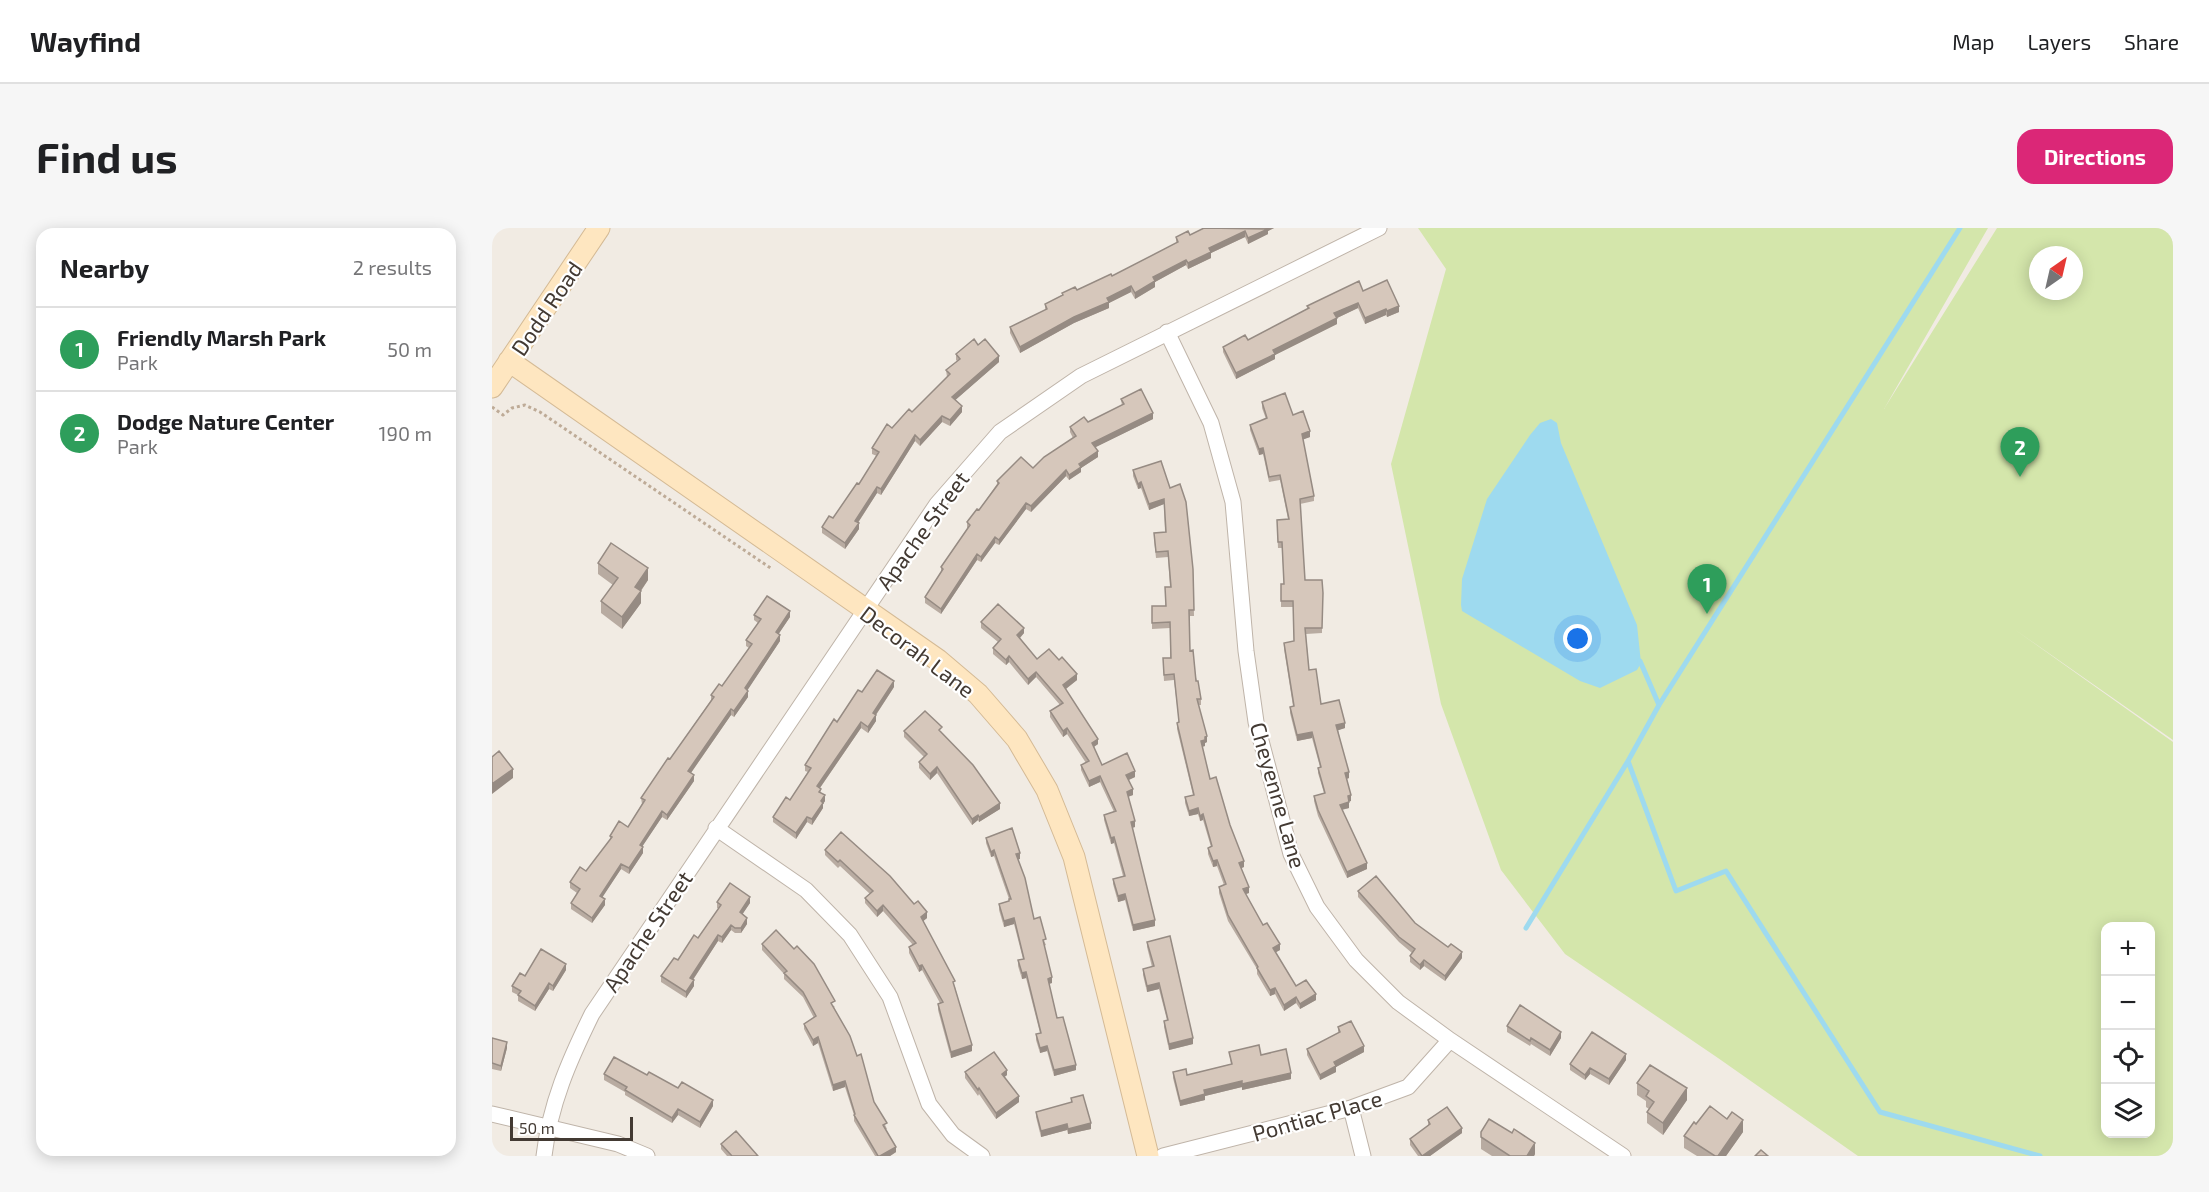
<!DOCTYPE html>
<html lang="en">
<head>
<meta charset="utf-8">
<style>
  body { margin:0; font-family:"Exo 2",sans-serif; background:#f6f6f6; color:#202124 }
  .controls { position:absolute; right:18px; bottom:18px; display:grid; overflow:hidden; border-radius:12px; box-shadow:0 3px 15px #0003 }
  .controls button { width:54px; height:54px; display:grid; place-items:center; padding:0; border:0; border-bottom:2px solid #e0e0e0; background:#fff; color:#202124; font:30px sans-serif }
  .compass { position:absolute; left:1537px; top:18px; width:54px; height:54px; border-radius:50%; background:#fff; box-shadow:0 3px 15px #0003; rotate:34deg }
  .scale { position:absolute; left:18px; bottom:15px; width:123px; box-sizing:border-box; padding-left:6px; border:3px solid #433a33; border-top:0; font-size:16px; line-height:21px; white-space:nowrap; color:#433a33; -webkit-text-stroke:4px #fff; paint-order:stroke }
  .you { position:absolute; left:1086px; top:411px; width:21px; height:21px; margin:-15px; border:4px solid #fff; border-radius:50%; background:#1a73e8; box-shadow:0 0 0 9px #1a73e833 }
  .badge { display:grid; place-items:center; width:39px; height:39px; border-radius:50%; background:#db2777; color:#fff; font-size:20px; font-weight:700 }
  .pin { position:absolute; translate:-50% -50px; filter:drop-shadow(0 2px 3px #0008) }
  .pin::after { content:''; position:absolute; top:32px; width:21px; height:18px; background:inherit; clip-path:polygon(0 0,100% 0,50% 100%) }
  .list { margin:0; padding:0; list-style:none }
  h2 { display:flex; justify-content:space-between; align-items:center; height:78px; margin:0; padding:0 24px; font-size:26px }
  h2 small { font-size:20px; font-weight:400; color:#757577 }
  .list li { display:grid; grid-template-columns:39px 1fr auto; gap:18px; align-items:center; box-sizing:border-box; height:84px; padding:0 24px; border-top:2px solid #e0e0e0 }
  .list b { display:block; font-size:22px; white-space:nowrap }
  .list p { margin:0; font-size:20px; white-space:nowrap; color:#757577 }
  .list em { font-size:20px; font-style:normal; color:#757577 }
  .icon { flex:none; width:33px; height:33px; fill:none; stroke:currentColor; stroke-width:2; stroke-linecap:round; stroke-linejoin:round }
  .map { position:relative; flex:none; width:1681px; height:928px; overflow:hidden; border-radius:18px }
  header { display:flex; align-items:center; gap:36px; box-sizing:border-box; height:84px; padding:0 30px; background:#fff; border-bottom:2px solid #e0e0e0 }
  header strong { font-size:28px }
  nav { display:flex; gap:33px; margin-inline-start:auto; font-size:21px }
  .intro { display:flex; align-items:center; justify-content:space-between; box-sizing:border-box; height:144px; padding:0 36px }
  h1 { margin:0; font-size:42px }
  .button { padding:15px 27px; border-radius:18px; background:#db2777; color:#fff; font-size:21px; font-weight:700 }
  main { display:flex; gap:36px; padding:0 36px }
  aside { flex:1; background:#fff; border-radius:18px; box-shadow:0 3px 15px #0003 }
  .map>svg:first-child { display:block }
  .green { fill:#d4e6ab; fill-rule:evenodd }
  .water { fill:#9edaef }
  .lines { fill:none; stroke-linecap:round; stroke-linejoin:round }
  .stream { stroke:#9edaef; stroke-width:5 }
  .street-casing { stroke:#bfb4a9; stroke-width:17 }
  .secondary-casing { stroke:#d4ba95; stroke-width:23 }
  .path { stroke:#beab97; stroke-width:3; stroke-dasharray:3 3; stroke-linecap:butt }
  .street { stroke:#fff; stroke-width:15 }
  .secondary { stroke:#fee6c0; stroke-width:21 }
  .wall { fill:#b8aba1 }
  .shaded-wall { fill:#968b83 }
  .building { fill:#d6c7bb; stroke:#968b83; stroke-width:1.5 }
  .labels { text-anchor:middle; dominant-baseline:central; stroke-width:4.5; stroke-linejoin:round; paint-order:stroke }
  .street-label { font-size:22px; fill:#433a33; stroke:#fff }
</style>
</head>
<body>
<header>
<strong>Wayfind</strong>
<nav><a>Map</a><a>Layers</a><a>Share</a></nav>
</header>
<div class="intro"><h1>Find us</h1><a class="button">Directions</a></div>
<main>
<aside>
<h2>Nearby<small>2 results</small></h2>
<ul class="list">
<li><span class="badge" style="background:#2e9e5b">1</span><div><b>Friendly Marsh Park</b><p>Park</p></div><em>50 m</em></li>
<li><span class="badge" style="background:#2e9e5b">2</span><div><b>Dodge Nature Center</b><p>Park</p></div><em>190 m</em></li>
</ul>
</aside>
<div class="map">
<svg width="1681" height="928" viewBox="0 0 1681 928">
  <rect width="100%" height="100%" fill="#f1ebe3"/>
  <path class="green" d="M926,0h570l-104,181 113,-181h176v512l-159,-111 159,113v414h-315l-140,-98 -153,-104 -64,-84 -60,-166 -50,-240 55,-195zM1546,27h36v36h-36zM1614,698h44v208h-44z"/>
  <path class="water" d="M1059,191l6,4 4,20 76,182 4,38 -4,7 -37,18 -20,-7 -118,-70 -1,-6 1,-26 25,-80 43,-64 10,-12z"/>
  <g class="lines">
    <path class="stream" d="M1148,433l19,44
      M1136,533l48,130 50,-20 154,241 160,44
      M1034,700l102,-167 31,-56 301,-477"/>
    <defs>
      <path id="street" d="M675,104l44,91 22,79 13,149 10,71 35,132 26,53 39,53 42,42 52,38 173,116
        M224,600l90,62 44,45 40,62 39,107 24,31 29,21
        M859,880l12,48
        M0,886l126,30 29,12
        M52,928c6,-52 25,-95 48,-142l345,-510 63,-72 81,-56 298,-148
        M671,928l188,-48 57,-21 42,-47"/>
      <path id="secondary" d="M17,133l429,299 40,34 39,45 30,51 27,67 74,299
        M0,159l107,-159"/>
    </defs>
    <use href="#street" class="street-casing"/>
    <use href="#secondary" class="secondary-casing"/>
    <path class="path" d="M0,179l11,8 9,-7 13,-3 15,7 232,157"/>
    <use href="#street" class="street"/>
    <use href="#secondary" class="secondary"/>
  </g>
  <path class="wall" d="M712,0h70l-6,3v3l-20,10 -3,-7 -34,16v5l-23,11 -2,-4 -31,17v5l-20,12 -4,-7 -22,11v5l-35,15 -54,30 -10,-20v-6l35,-17v-6l17,-9v-2l15,-3 35,-14 64,-33v-6l14,-2z
    M871,63l36,21 -12,5 -1,-2 -21,9 -7,-16 -21,10v6l-62,31v4l-39,20 -13,-27v-5l25,-7 59,-31v-3z
    M486,117l21,17 -44,38 7,12 -12,14 -8,-4 -22,24 -5,-5 -34,54 -4,-2 -19,30 1,6 -14,20 -23,-16v-6l11,-9 26,-34 18,-28 -5,-2v-6l20,-20 20,-16 35,-35 -1,-7 11,-9 -1,-1v-6z
    M629,171l32,20 -58,28 3,10 -17,11v4l-12,8 -3,-4 -35,36 -5,-3 -27,36 -4,-2 -14,19 -4,-2 -36,54 -16,-11v-6l16,-25v-5l26,-38v-7l12,-12 18,-26v-3l36,-13 40,-30 -3,-6v-5l18,-5 34,-16z
    M770,174l31,13 17,22 -7,2 11,57v5l-14,3 5,76h17v53l-16,1 3,36 12,34 24,24 -7,2 11,48 -2,1 4,22h-2v7l-7,2 25,59 -20,9 -29,-62 -4,-15v-5l10,-3 -6,-20v-5l2,-1 -8,-29 -15,3 -7,-28v-6l3,-1 -9,-57v-6l10,-2 -1,-34h-12v-23h3l-2,-36h-4l-1,-22 11,-7 -8,-39 -11,2 -6,-28 -4,1 -9,-25v-5l16,-6 -4,-11z
    M669,233l32,108 1,47h-4v35l11,48v6h-3l9,37 -2,1v3l-3,1 8,32 20,46 14,42 -3,1 8,25 -4,1 18,31 17,25 -5,2 21,34 20,14 -16,9 -4,-6 -12,8 -9,-17 -5,2 -13,-22v-5l-29,-48 -9,-28v-6l5,-2 -7,-19 -4,1 -5,-13v-6l3,-1 -8,-27 -3,1 -2,-7 -9,2 -4,-13v-6l8,-2 -16,-66v-6l2,-1 -5,-42 -10,1 -1,-17v-6h7v-30l-18,1v-23h13l5,-19 -2,-30 -12,1 -2,-19 11,-7 -1,-28 -15,6 -8,-22 -3,1 -5,-13v-6z
    M106,335l50,17 -7,11v12l-19,26 -21,-16v-12l12,-16 -15,-11z
    M262,387l36,2 -12,17 2,7 -33,49 1,7 -14,20 -3,-2 -40,58 3,8 -27,39 -5,-3 -20,29 1,7 -14,21 -8,-5 -19,28 3,8 -13,18 -21,-14v-6l6,-10 -7,-5v-6l16,-11 24,-31v-4l18,-9 14,-23 -1,-6 29,-39 41,-59v-5l11,-9 27,-38 -3,-2v-6l12,-17 -4,-3z
    M489,394l43,11 -4,5 17,21 40,21 -11,9 32,55 -4,3 8,18 33,12 -6,3 4,15 -5,2 7,30 -3,1 23,98 -22,5 -8,-31 -7,2 -5,-18v-5l10,-3 -9,-33 -3,1 -7,-24v-5l10,-3 -14,-30 -11,5 -8,-17v-5l5,-2 -19,-29 -4,3 -13,-20v-6l10,-6 -24,-28 -8,8 -19,-23 -3,3 -13,-11v-6l5,-6 -17,-14z
    M402,459l-18,28v6l-8,12 -7,-5 -41,60 1,5 4,8 -2,3v4l-11,17 -5,-3 -11,17 -23,-17v-5l17,-17 18,-28 -3,-1v-6l32,-43z
    M412,503l37,2 59,76 -21,13 -1,-2 -6,5 -35,-52 -7,7 -11,-12v-6l5,-5 -20,-20z
    M494,610l34,21h-2l16,60 12,26 -2,1 8,37 -3,1 8,34 19,52 -22,6 -7,-25 -7,2 -4,-13v-6l4,-1 -14,-55 -4,1 -4,-13v-6l5,-1 -9,-35 -10,3 -5,-17v-6l10,-3v-2l-15,-43 -3,1 -5,-14z
    M333,622l102,68 -4,3 32,66 17,64 -21,7 -13,-48v-6l2,-1 -18,-33 -3,2 -10,-19v-6l4,-2 -30,-34 -6,6 -12,-14v-5l5,-4 -30,-28 -2,2 -13,-13z
    M866,663l57,32 47,35 -17,23 -21,-15 -4,4 -10,-8v-6l2,-3 -13,-11 -41,-45z
    M225,674l33,1 -8,11 5,10 -6,9h-6l-4,-3 -9,13 -4,-2 -25,39 1,6 -8,12 -25,-16v-6l37,-38 21,-29 -2,-1z
    M655,714l46,102 -24,6 -5,-23v-6l3,-1 -8,-31 -12,3 -4,-17v-6l9,-2 -5,-20z
    M270,716l73,63h-1l23,49 17,46 13,27h-1l10,23 -6,4h-15l-21,-35v-6l-9,-28 -12,4 -15,-48 -5,3 -9,-17v-5l10,-6 -11,-21 -19,-18v-5l-22,-24z
    M74,742l-13,21 -4,-2 -14,22 -17,-10v-6l-6,-3v-6l13,-10z
    M1015,798l54,12 -11,18 -19,-12 -1,2 -23,-14z
    M846,799l26,25 -28,15v5l-16,8 -13,-25v-6l31,-16z
    M0,810l15,10 -6,23 -9,-2z
    M737,824l32,3 30,24 -49,11v-3l-37,9v4l-25,6 -7,-28v-6l14,3 44,-11z
    M1134,832l-17,25 -19,-11 -5,6 -15,-10v-6z
    M473,844l42,3 -3,2 15,25 -23,17 -17,-25 -1,2 -13,-18z
    M112,846l43,1 31,13 35,18 -13,22 -22,-13 -6,8 -47,-28v-3l-21,-12z
    M1145,855l50,17 -24,35 -16,-12v-11l2,-3 -3,-2v-6l-9,-6z
    M579,870l20,31 -23,5 -1,-4 -26,7 -5,-20v-5l35,-9z
    M936,892l34,13 -32,23h-12l-8,-11v-6l18,-13z
    M1204,896l47,8 -17,24h-29l-13,-8v-12z
    M989,904l54,22 -1,2h-42l-11,-7z
    M229,916l37,12h-31l-6,-7z"/>
  <path class="shaded-wall" d="M774,0h8l-6,3v3l-20,10v-6z
    M753,3v6l-34,16v5l-23,11v-6l21,-15z
    M694,32v5l-31,17v5l-20,12v-6l18,-16z
    M639,58v6l-22,11v5l-35,15 -54,30v-6l87,-49z
    M866,75v5l-21,10v6l-62,31v4l-39,20v-6l37,-23 61,-37z
    M907,78v6l-12,5v-6z
    M894,81v6l-21,9v-6z
    M507,128v6l-47,41v-6z
    M470,178v6l-12,14v-6z
    M661,185v6l-61,30v-6z
    M450,188v6l-22,24v-6z
    M818,203v6l-8,3v-6z
    M423,207v6l-34,54v-6z
    M771,220v6l-4,1v-6z
    M606,223v6l-17,11v4l-12,8v-5l10,-11z
    M574,242v6l-35,36v-6z
    M649,254v6l-3,1v-5z
    M385,259v6l-22,34v-6z
    M672,271v5l-15,6v-6z
    M534,275v6l-27,36v-5z
    M367,295v6l-14,20v-6z
    M503,309v6l-14,19v-5z
    M485,326v6l-36,54v-5z
    M156,340v12l-13,19v-12z
    M149,363v12l-19,26v-12z
    M298,383v6l-14,21v-6z
    M532,400v5l-7,8v-6z
    M288,407v6l-35,53v-6z
    M517,428v6l-3,3v-5z
    M544,444v5l-8,8v-6z
    M585,446v6l-14,11v-6z
    M402,453v6l-21,32v-6z
    M256,463v6l-14,20v-6z
    M239,481v6l-43,62v-6z
    M384,487v6l-8,12v-6z
    M369,494v6l-44,64v-6z
    M853,495v5l-9,3v-6z
    M575,500v6l-4,3v-6z
    M820,504v6l-15,3v-6z
    M715,508v6l-2,1v3l-4,1v-6l4,-4z
    M606,511v5l-6,4v-5z
    M445,539v6l-7,7v-6z
    M21,541v9l-21,16v-10z
    M643,543v6l-9,4v-6z
    M857,544v6l-4,1v-6z
    M202,547v6l-27,39v-5z
    M608,548v6l-11,5v-6z
    M641,561v6l-6,2v-5z
    M333,567v6l-2,3v4l-11,17v-6z
    M859,567v6l-3,1v-6z
    M857,574v6l-9,2v-5z
    M508,575v6l-21,13v-5z
    M706,580v6l-9,2v-5z
    M170,583v6l-22,33v-5z
    M711,586v6l-3,1v-5z
    M486,587v5l-6,5v-6z
    M315,589v5l-11,17v-6z
    M643,593v6l-4,1v-6z
    M622,609v6l-3,1v-6z
    M151,619v6l-14,21v-6z
    M502,622v6l-3,1v-5z
    M528,625v6l-4,1v-6z
    M725,632v6l-4,1v-6z
    M752,633v6l-5,2v-6z
    M875,635v6l-20,9v-6z
    M129,636v5l-21,32v-5z
    M757,659v6l-6,2v-6z
    M633,666v6l-7,2v-6z
    M258,669v6l-10,15v-6z
    M113,671v6l-13,18v-5z
    M391,677v6l-6,6v-6z
    M435,684v6l-6,5v-6z
    M255,690v6l-6,9v-5z
    M522,690v6l-10,3v-6z
    M663,692v6l-22,5v-6z
    M239,697v5l-9,13v-6z
    M226,707v6l-28,43v-6z
    M788,716v6l-7,4v-6z
    M970,724v6l-17,23v-5z
    M932,732v6l-4,4v-5z
    M74,736v6l-13,21v-5z
    M430,737v5l-3,2v-6z
    M534,744v6l-4,1v-6z
    M560,749v6l-4,1v-5z
    M202,752v6l-8,12v-6z
    M57,755v6l-14,22v-5z
    M667,755v6l-12,3v-6z
    M783,760v6l-5,2v-6z
    M824,766v6l-16,9v-5z
    M804,769v6l-12,8v-6z
    M1069,804v6l-11,18v-6z
    M326,809v6l-5,3v-6z
    M701,810v6l-24,6v-6z
    M15,814v6l-6,23v-5z
    M480,817v6l-21,7v-6z
    M555,818v5l-7,2v-5z
    M872,818v6l-28,15v5l-16,8v-5l14,-13z
    M1134,826v6l-17,25v-6z
    M584,837v5l-22,6v-6z
    M1098,840v6l-5,6v-5z
    M515,842v5l-5,4v-5z
    M799,845v6l-49,11v-6z
    M353,853v6l-12,4v-6z
    M750,853v6l-37,9v4l-25,6v-5l24,-11z
    M1195,860v12l-24,35v-12z
    M527,868v6l-23,17v-6z
    M221,872v6l-13,22v-6z
    M186,881v6l-6,8v-5z
    M1251,892v12l-17,24h-8z
    M599,895v6l-23,5v-5z
    M575,896v6l-26,7v-6z
    M970,900v5l-32,23h-8z
    M1043,915v11l-1,2h-7z
    M404,919v5l-6,4h-10z"/>
  <path class="building" d="M712,0l64,1 -20,9 -3,-7 -36,17 2,4 -23,11 -2,-3 -33,17 2,4 -20,12 -4,-7 -24,12 2,4 -35,15 -54,30 -10,-20 37,-18 -2,-5 18,-9 -1,-2 13,-6 2,3 34,-16 1,2 66,-34 -2,-5 12,-6 2,4z
    M895,52l12,26 -12,5 -1,-2 -21,9 -7,-15 -24,10 3,5 -64,32 2,4 -39,19 -13,-26 22,-12 3,5 61,-32 -2,-2 52,-25 4,10z
    M482,111l4,6 7,-6 14,17 -47,41 10,9 -12,14 -8,-4 -22,24 -5,-5 -34,54 -4,-2 -22,34 4,2 -14,20 -23,-16 7,-11 4,2 24,-35 2,1 20,-32 -7,-4 15,-24 5,4 17,-19 3,3 38,-38 -4,-4 14,-11 -4,-5z
    M649,161l12,24 -61,30 6,8 -19,13 2,3 -12,8 -3,-5 -35,36 -5,-3 -27,37 -4,-3 -14,20 -4,-3 -36,55 -16,-12 18,-28 -2,-2 29,-42 -3,-3 10,-13 2,1 20,-27 -2,-2 24,-24 12,11 11,-11 32,-21 -6,-9 14,-10 4,5 36,-18 -3,-5z
    M793,165l8,22 10,-4 7,20 -8,3 12,62 -14,3 5,81h17l1,13 -1,35h-17l4,42 7,-1 5,35 18,-4 6,23 -9,2 13,47 -4,1 6,22 -3,1 1,6 -9,3 27,58 -20,9 -29,-62 -4,-14 11,-3 -7,-25 3,-1 -9,-35 -15,3 -7,-28 4,-1 -10,-63 10,-2 -1,-40h-12v-17h3l-2,-42h-4l-1,-22 12,-1 -9,-44 -11,2 -6,-29 -4,1 -9,-24 17,-7 -5,-16z
    M669,233l9,27 10,-4 6,18 7,67 1,41h-5l1,41 3,-1 3,31h2l3,18h-4l10,37 -2,1v3l-4,1 9,38 6,-2 14,48 14,36 -5,2 10,24 -6,2 20,36 4,-2 13,21 -7,4 23,38 10,-6 10,14 -16,10 -4,-7 -12,8 -9,-17 -5,2 -13,-22 1,-1 -30,-52 -9,-28 7,-3 -9,-24 -4,1 -5,-13 4,-2 -9,-32 -3,2 -2,-8 -9,3 -4,-14 9,-2 -17,-72 2,-1 -5,-48 -10,1 -1,-17h8l-1,-36 -18,1v-17h14l-1,-19h6l-3,-36 -12,1 -2,-19 12,-1 -2,-33 -15,5 -8,-22 -3,2 -5,-14z
    M119,315l37,25 -13,19 6,4 -19,26 -21,-16 17,-23 -20,-15z
    M275,368l23,15 -14,21 4,3 -35,53 3,3 -14,20 -3,-2 -43,62 6,4 -27,40 -5,-4 -22,34 3,2 -14,21 -8,-4 -21,32 5,3 -13,19 -21,-15 9,-14 -10,-7 10,-15 6,4 26,-34 -2,-1 9,-15 9,6 17,-27 -4,-2 27,-40 2,1 44,-62 -3,-2 8,-11 3,2 30,-42 -6,-4 15,-21 -7,-4z
    M506,376l26,24 -7,7 20,24 12,-10 10,11 3,-3 15,17 -14,11 35,54 -6,4 10,22 25,-12 8,18 -9,4 7,14 -6,3 8,29 -4,1 24,98 -22,5 -8,-31 -7,2 -5,-17 12,-3 -11,-39 -3,1 -7,-23 12,-4 -16,-35 -11,5 -8,-16 8,-4 -22,-33 -4,3 -13,-20 13,-8 -27,-31 -8,7 -19,-23 -3,4 -13,-12 8,-9 -20,-17z
    M385,442l17,11 -21,32 3,2 -8,12 -7,-5 -44,64 4,3 -2,3 6,3 -4,6 2,2 -11,16 -5,-2 -11,16 -23,-16 13,-20 4,3 21,-32 -6,-3 29,-46 3,3 21,-32 4,2z
    M433,483l17,16 -3,3 34,35 27,38 -21,14 -1,-2 -6,4 -35,-52 -7,7 -11,-12 8,-8 -23,-23z
    M7,523l14,18 -21,15v-27z
    M520,600l8,25 -4,1 9,24 9,41 6,-2 6,22 -3,1 9,37 -4,2 9,39 6,-1 13,48 -22,5 -7,-24 -7,2 -4,-14 5,-1 -15,-61 -4,1 -4,-13 6,-1 -10,-41 -10,3 -5,-17 10,-3v-2h2l-17,-49 -3,2 -5,-14z
    M349,604l49,44 24,28 4,-3 9,11 -6,5 34,64 -2,1 19,63 -21,7 -13,-48 5,-2 -21,-37 -3,1 -10,-19 7,-4 -33,-38 -6,6 -12,-13 8,-7 -33,-31 -2,2 -13,-12z
    M884,648l39,47 33,24 3,-3 11,8 -17,24 -21,-16 -4,5 -10,-9 5,-7 -16,-12 -41,-46z
    M238,655l20,14 -10,15 7,6 -6,10h-6l-4,-3 -9,12 -4,-2 -28,43 4,2 -8,12 -25,-16 13,-18 4,2 16,-25 4,3 23,-33 -4,-3z
    M284,702l18,19 3,-3 17,18 21,37 -4,2 19,33 7,20 4,-2 13,48 13,21 -4,2 13,22 -16,9h-2l-24,-41 1,-1 -10,-33 -12,4 -15,-48 -5,3 -9,-16 12,-8 -13,-24 -19,-19 3,-2 -25,-27z
    M678,708l23,102 -24,6 -5,-23 4,-1 -9,-37 -12,3 -4,-17 11,-3 -7,-24z
    M49,721l25,15 -13,22 -4,-3 -14,23 -17,-11 3,-4 -9,-5 8,-13 5,3z
    M1028,777l41,27 -11,18 -19,-12 -1,3 -23,-15z
    M859,793l13,25 -30,16 2,4 -16,9 -13,-26 33,-17 -2,-5z
    M1100,804l34,22 -17,25 -19,-11 -5,7 -15,-11z
    M0,810l15,4 -6,24 -9,-3z
    M767,817l2,10 25,-6 5,24 -49,11v-3l-38,9 1,4 -25,7 -7,-29 13,-3 1,6 45,-11 -3,-12z
    M502,824l13,18 -5,4 17,22 -23,17 -17,-25 -1,2 -13,-18z
    M122,829l33,18 2,-3 29,16 4,-6 31,18 -13,22 -22,-13 -6,9 -47,-28 2,-3 -23,-13z
    M1158,837l37,23 -24,35 -16,-11 7,-10 -8,-6 3,-5 -12,-8z
    M591,867l8,28 -23,6 -1,-5 -26,7 -5,-19 36,-10 -1,-4z
    M1218,878l17,13 5,-7 11,8 -25,36h-3l-31,-20 10,-14 2,2z
    M955,879l15,21 -40,28 -12,-17 20,-15 -2,-4z
    M997,891l23,14 2,-4 21,14 -8,13h-17l-29,-19v-5z
    M244,903l22,25h-26l-11,-12z
    M1269,922l7,6h-13z"/>
  <g class="labels">
    <g class="street-label">
      <text transform="translate(54 80) rotate(-56)">Dodd Road</text>
      <text transform="translate(430 302) rotate(-54)">Apache Street</text>
      <text transform="translate(426 423) rotate(37)">Decorah Lane</text>
      <text transform="translate(787 567) rotate(74)">Cheyenne Lane</text>
      <text transform="translate(155 703) rotate(-56)">Apache Street</text>
      <text transform="translate(825 887) rotate(-16)">Pontiac Place</text>
    </g>
  </g>
</svg>
<div class="controls">
<button>+</button>
<button>−</button>
<button><svg class="icon" aria-label="locate" viewBox="0 0 24 24"><circle cx="12" cy="12" r="6"/><path d="M12 2v4M12 18v4M2 12h4M18 12h4"/></svg></button>
<button><svg class="icon" aria-label="layers" viewBox="0 0 24 24"><path d="M12 4l9 5-9 5-9-5zM3 14l9 5 9-5"/></svg></button>
</div>
<svg class="compass" viewBox="-18 -18 36 36"><path d="M0-13l5 13h-10z" fill="#e53935"/><path d="M0 13l5-13h-10z" fill="#757577"/></svg>
<div class="scale">50 m</div>
<div class="you"></div>
<div class="pin badge" style="left:1215px;top:386px;background:#2e9e5b">1</div>
<div class="pin badge" style="left:1528px;top:249px;background:#2e9e5b">2</div>
</div>
</main>
</body>
</html>
